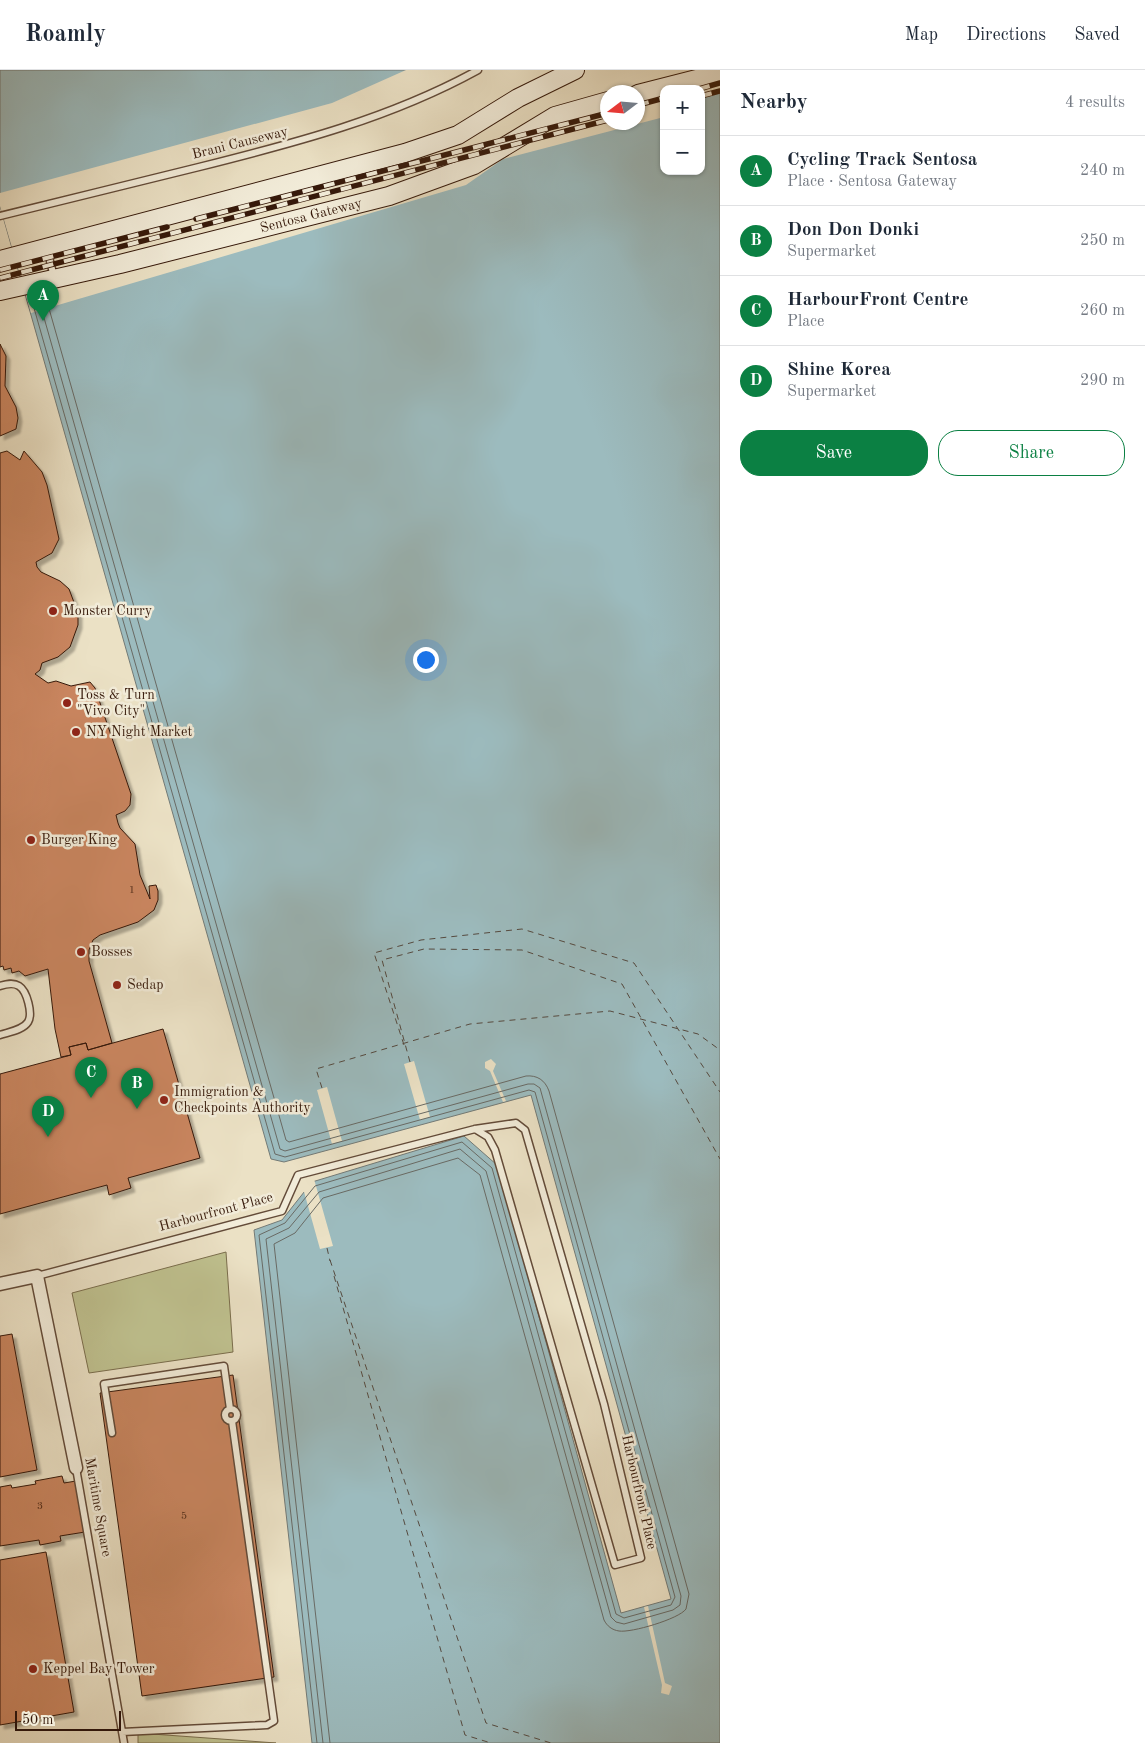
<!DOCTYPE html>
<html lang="en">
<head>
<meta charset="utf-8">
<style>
  body { margin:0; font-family:"Old Standard TT",serif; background:#f6f6f7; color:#1f2937 }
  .controls { position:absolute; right:15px; top:15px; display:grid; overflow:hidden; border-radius:10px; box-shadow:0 1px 4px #0004 }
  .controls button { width:45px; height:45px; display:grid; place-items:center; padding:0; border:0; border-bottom:1px solid #e0e1e3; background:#fff; color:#1f2937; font:25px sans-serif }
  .compass { position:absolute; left:600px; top:15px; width:45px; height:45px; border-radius:50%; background:#fff; box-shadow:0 1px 4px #0004; rotate:254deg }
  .scale { position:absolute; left:15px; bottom:12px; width:106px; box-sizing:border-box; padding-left:5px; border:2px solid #36190a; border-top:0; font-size:14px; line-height:18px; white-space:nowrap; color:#36190a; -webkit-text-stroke:4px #f2ecd9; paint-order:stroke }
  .you { position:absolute; left:425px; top:589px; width:18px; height:18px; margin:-12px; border:4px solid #fff; border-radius:50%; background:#1a73e8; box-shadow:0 0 0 8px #1a73e833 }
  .badge { display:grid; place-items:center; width:32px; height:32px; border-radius:50%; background:#0b8043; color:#fff; font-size:16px; font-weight:700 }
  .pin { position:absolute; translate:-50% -41px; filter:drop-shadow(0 1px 2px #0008) }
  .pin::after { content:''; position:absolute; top:26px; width:18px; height:15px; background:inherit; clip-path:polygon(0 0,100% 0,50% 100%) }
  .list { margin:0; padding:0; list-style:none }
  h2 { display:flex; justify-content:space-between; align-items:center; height:65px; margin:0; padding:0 20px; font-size:21px }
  h2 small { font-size:16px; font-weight:400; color:#747a83 }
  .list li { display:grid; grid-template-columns:32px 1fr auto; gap:15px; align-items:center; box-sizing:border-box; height:70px; padding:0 20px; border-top:1px solid #e0e1e3 }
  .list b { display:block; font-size:19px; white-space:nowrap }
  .list p { margin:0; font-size:16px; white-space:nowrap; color:#747a83 }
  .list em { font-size:16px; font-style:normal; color:#747a83 }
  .actions { display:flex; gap:10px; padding:15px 20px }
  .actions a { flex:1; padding:11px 0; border:1px solid #0b8043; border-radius:20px; text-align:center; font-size:18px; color:#0b8043 }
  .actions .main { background:#0b8043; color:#fff }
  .map { position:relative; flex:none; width:720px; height:1673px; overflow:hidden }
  header { display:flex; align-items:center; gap:30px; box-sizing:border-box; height:70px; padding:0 25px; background:#fff; border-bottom:1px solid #e0e1e3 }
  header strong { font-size:24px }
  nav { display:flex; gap:28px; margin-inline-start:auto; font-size:18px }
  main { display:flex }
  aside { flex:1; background:#fff }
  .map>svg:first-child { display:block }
  .green { fill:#bfc18f; stroke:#7a6d4c }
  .water { fill:#9cbbbe; stroke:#737a76; fill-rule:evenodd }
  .pier { fill:#ebe1c5; fill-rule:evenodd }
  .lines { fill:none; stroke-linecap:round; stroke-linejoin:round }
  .shore { stroke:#696a64; stroke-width:1 }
  .ferry { stroke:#554a40; stroke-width:1; stroke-dasharray:6 5; stroke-linecap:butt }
  .building { fill:#c9855e; stroke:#36190a; filter:url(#shadow) }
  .service-casing { stroke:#634b39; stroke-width:9 }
  .minor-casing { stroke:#634b39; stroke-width:15 }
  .secondary-casing { stroke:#36190a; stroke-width:20 }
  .service { stroke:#f2ecd9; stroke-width:6 }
  .minor { stroke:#f2ecd9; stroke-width:12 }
  .secondary { stroke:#f2ecd9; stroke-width:18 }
  .rail-casing { stroke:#36190a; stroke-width:5.5 }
  .rail { stroke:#f2ecd9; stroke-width:4; stroke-dasharray:11; stroke-linecap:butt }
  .poi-dot { fill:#8f2418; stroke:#f2ecd9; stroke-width:2 }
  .labels { text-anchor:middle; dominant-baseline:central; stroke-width:5; stroke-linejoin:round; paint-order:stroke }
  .number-label { font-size:11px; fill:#5b341f }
  .street-label { font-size:14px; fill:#36190a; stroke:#f2ecd9 }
  .poi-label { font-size:14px; fill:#36190a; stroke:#f2ecd9; text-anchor:start }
</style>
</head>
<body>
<header>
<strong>Roamly</strong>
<nav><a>Map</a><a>Directions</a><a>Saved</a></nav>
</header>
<main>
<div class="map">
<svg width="720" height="1673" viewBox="0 0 720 1673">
  <defs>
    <filter id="shadow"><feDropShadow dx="4" dy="4" stdDeviation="1" flood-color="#0004"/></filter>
  </defs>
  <rect width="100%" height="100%" fill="#ebe1c5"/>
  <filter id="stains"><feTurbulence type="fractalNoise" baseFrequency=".004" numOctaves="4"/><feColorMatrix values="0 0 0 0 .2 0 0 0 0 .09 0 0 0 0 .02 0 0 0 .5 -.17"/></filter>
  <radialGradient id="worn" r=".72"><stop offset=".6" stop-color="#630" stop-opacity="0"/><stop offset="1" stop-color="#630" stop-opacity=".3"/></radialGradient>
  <path class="green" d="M226,1182l7,100 -144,21 -17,-80z
    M138,1663l138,10h-138z"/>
  <path class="water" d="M0,0h720v1673h-408l-58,-513 28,-10 30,-38 152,-46 33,29 124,448 50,-14 -140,-504 -247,67 -13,-3 -271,-953zM664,19h37v82h-37zM608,22h30v30h-30z"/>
  <path class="pier" d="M406,0h314v22l-19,4v-7h-37v28l-161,42 -37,26 -435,128 -31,-107v-13l332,-90zM608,22h30v30h-30z
    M491,989l5,5 -3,7 13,30 -3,1 -13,-31 -5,-3v-6z
    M414,991l16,56 -10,3 -16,-56z
    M327,1017l15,54 -10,3 -15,-54z
    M314,1109l19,67 -13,3 -17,-61z
    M648,1536l17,77 7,3 -3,9 -8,-2 1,-8 -18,-78z"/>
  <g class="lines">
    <path class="shore" d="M44,221l242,849 3,2 237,-66c11,-1 19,4 23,15l140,503 -3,15c-7,10 -55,24 -67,22 -7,-1 -12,-5 -15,-11l-124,-445 -22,-17 -135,40 -28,35 -21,11 56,499
      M37,223l243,856 5,2 243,-67h6l6,4 141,508 -1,9 -7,5 -49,14 -8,-2 -5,-5 -125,-446 -26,-22 -141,43 -30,36 -23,11 57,504
      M30,224l245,860 10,3 244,-67 6,2 140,505 -4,8 -47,13 -8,-4 -124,-446 -30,-26 -147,44 -30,37 -26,12 58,508"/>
    <path class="ferry" d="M404,975l-30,-92 47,-13 101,-11 112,34 86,129
      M410,992l-28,-102 42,-11 98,1 100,34 98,175
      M322,1018l-6,-19 154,-45 140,-13 88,23 22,16
      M327,1178l3,13
      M330,1190l156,463 65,20
      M334,1206l131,459 26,8"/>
  </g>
  <path class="building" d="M0,274l6,12 -1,30 11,21 2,11 -2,11 -16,7z
    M7,381l13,9 4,-9 18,21 5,13 12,54 -7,14 -16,9 1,5 4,5 19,9 9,8 9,24v12l-8,22 -12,10 -16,6 -2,7 -5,4 13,9 8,-2 15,5 19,-4 5,6 36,106 -1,11 -5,6 -9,4 2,8 2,5 15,16 5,31 10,24 -1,-13 7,-1 2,6v9l-4,10 -16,12 -38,13 -7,5 -4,10v11l23,82 -24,7 -2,-7 -17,4 2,8 -10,2 -6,-28 -7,-60 -23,7 -6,-5 -7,2 -1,-5 -7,2 -1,-4 -3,1v-514z
    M163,959l37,129 -72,20 3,10 -22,7 -2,-10 -107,29v-140l71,-19 -2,-8 17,-4 2,7z
    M12,1264l25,136 -37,7v-141z
    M233,1305l41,302 -132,19 -42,-303z
    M62,1406l2,7 12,-2 9,51 -25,4 1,5 -21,4 -1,-5 -39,6v-59l11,-2 1,3 24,-4 -1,-3z
    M46,1482l28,160 -74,13v-165z"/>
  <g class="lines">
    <defs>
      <path id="service" d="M0,146c66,-16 133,-33 199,-49 96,-24 192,-49 279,-97
        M47,179l7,28
        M0,916c6,-2 13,-4 19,0 8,5 14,28 9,36 -5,8 -19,10 -28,13
        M37,1206l245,-65 16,-36 177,-46 41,-6 9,7 79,274 37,154 -26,7 -120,-415 -7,-13 -13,-8
        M225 1345a6 6 0 1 1 12 0a6 6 0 1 1-12 0Z
        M112,1363l-8,-49 120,-18 6,43
        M76,1398l48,275
        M122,1662l145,-7 7,-4 -42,-300"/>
      <path id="minor" d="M0,1214l37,-8 39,192"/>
      <g id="secondary">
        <path d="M638,24l82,-21"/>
        <path d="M0,190l405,-107 53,-18 60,-37 57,-28"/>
        <path id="s1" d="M0,221l120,-27 269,-68 85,-31 81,-49 53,-15"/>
      </g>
    </defs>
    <use href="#service" class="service-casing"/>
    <use href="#minor" class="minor-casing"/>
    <use href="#secondary" class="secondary-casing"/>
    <use href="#service" class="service"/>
    <use href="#minor" class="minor"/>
    <use href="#secondary" class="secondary"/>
    <defs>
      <path id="rail" d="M699,19l21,-6
        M701,26l19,-5
        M638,35l26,-7
        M196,149l412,-106
        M0,200l167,-43
        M0,208l608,-158"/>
    </defs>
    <use href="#rail" class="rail-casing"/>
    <use href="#rail" class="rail"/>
  </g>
  <g class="poi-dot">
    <circle cx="53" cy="541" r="5"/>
    <circle cx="67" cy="633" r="5"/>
    <circle cx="76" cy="662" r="5"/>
    <circle cx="31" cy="770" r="5"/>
    <circle cx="81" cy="882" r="5"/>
    <circle cx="117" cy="915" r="5"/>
    <circle cx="164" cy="1030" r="5"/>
    <circle cx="33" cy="1599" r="5"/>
  </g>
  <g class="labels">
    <g class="number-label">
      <text x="132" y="820">1</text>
      <text x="40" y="1436">3</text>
      <text x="184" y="1446">5</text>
    </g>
    <g class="street-label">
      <text transform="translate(240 73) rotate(-14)">Brani Causeway</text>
      <text stroke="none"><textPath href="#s1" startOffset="320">Sentosa Gateway</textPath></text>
      <text transform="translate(216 1142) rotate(-15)">Harbourfront Place</text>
      <text transform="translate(639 1422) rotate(77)">Harbourfront Place</text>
      <text transform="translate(98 1437) rotate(80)">Maritime Square</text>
    </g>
    <g class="poi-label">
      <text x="63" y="541">Monster Curry</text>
      <text x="77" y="625">Toss &amp; Turn<tspan x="77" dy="16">"Vivo City"</tspan></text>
      <text x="86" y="662">NY Night Market</text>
      <text x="41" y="770">Burger King</text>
      <text x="91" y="882">Bosses</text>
      <text x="127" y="915">Sedap</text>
      <text x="174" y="1022">Immigration &amp;<tspan x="174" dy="16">Checkpoints Authority</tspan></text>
      <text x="43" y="1599">Keppel Bay Tower</text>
    </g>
  </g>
  <rect width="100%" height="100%" filter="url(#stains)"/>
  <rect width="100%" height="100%" fill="url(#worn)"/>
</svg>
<div class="controls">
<button>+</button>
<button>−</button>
</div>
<svg class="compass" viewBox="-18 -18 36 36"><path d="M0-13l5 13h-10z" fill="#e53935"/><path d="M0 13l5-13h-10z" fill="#747a83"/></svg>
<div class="scale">50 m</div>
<div class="you"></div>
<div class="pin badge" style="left:43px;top:251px">A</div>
<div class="pin badge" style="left:137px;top:1039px">B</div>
<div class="pin badge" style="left:91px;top:1028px">C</div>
<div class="pin badge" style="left:48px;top:1067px">D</div>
</div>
<aside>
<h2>Nearby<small>4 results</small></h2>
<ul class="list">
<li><span class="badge">A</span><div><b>Cycling Track Sentosa</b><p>Place · Sentosa Gateway</p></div><em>240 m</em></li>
<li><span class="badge">B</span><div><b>Don Don Donki</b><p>Supermarket</p></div><em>250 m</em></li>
<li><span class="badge">C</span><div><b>HarbourFront Centre</b><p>Place</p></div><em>260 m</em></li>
<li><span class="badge">D</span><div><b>Shine Korea</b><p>Supermarket</p></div><em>290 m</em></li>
</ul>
<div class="actions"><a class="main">Save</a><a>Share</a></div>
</aside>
</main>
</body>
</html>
